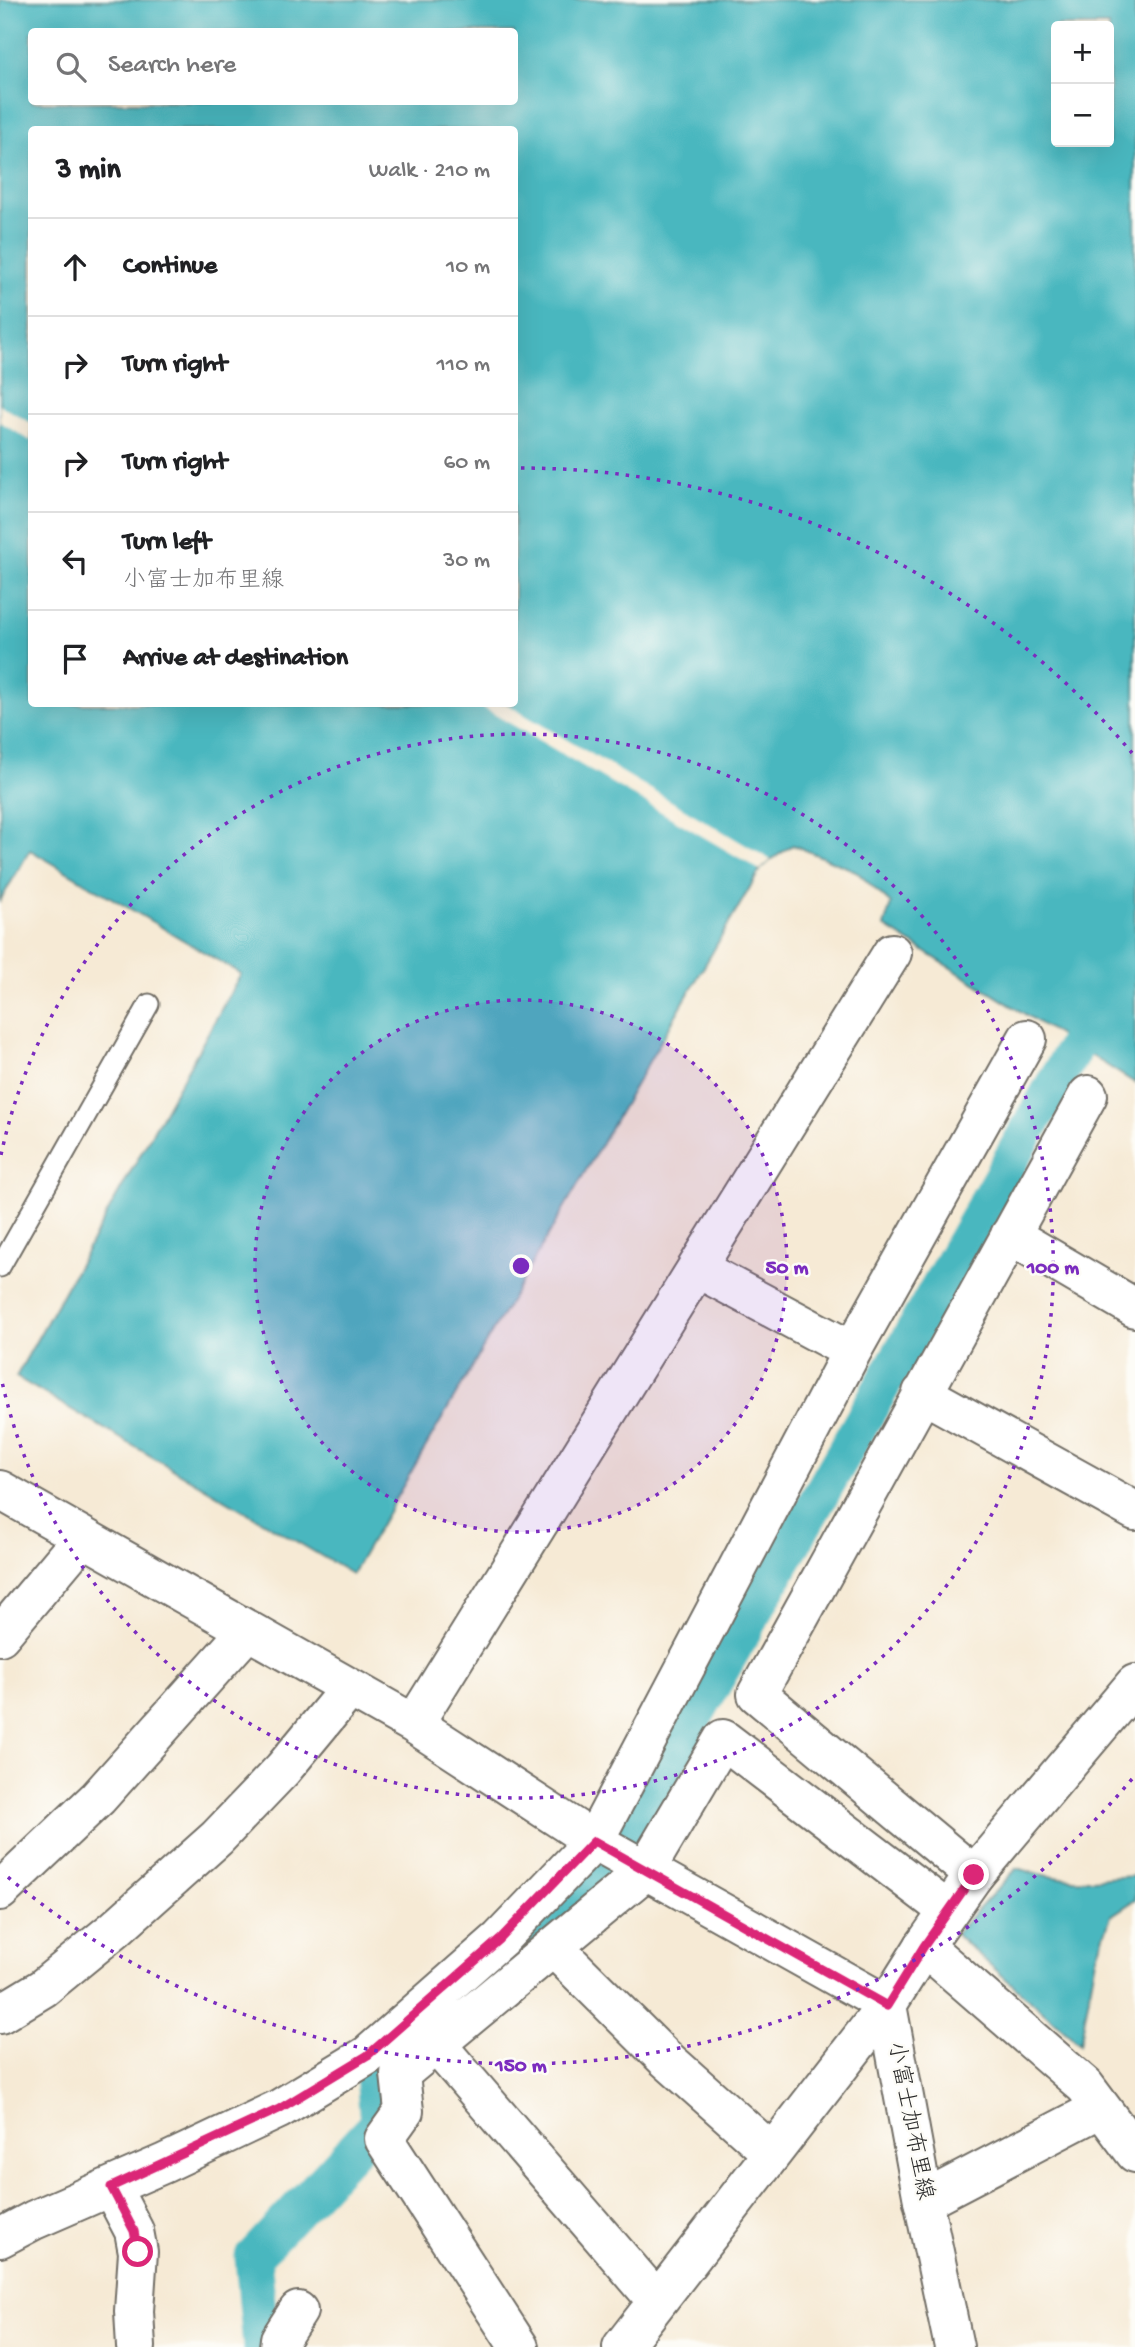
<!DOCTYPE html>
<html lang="en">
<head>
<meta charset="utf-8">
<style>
  body { margin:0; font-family:"Gochi Hand","Klee One",sans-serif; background:#f6f6f6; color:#202124 }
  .controls { position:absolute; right:21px; top:21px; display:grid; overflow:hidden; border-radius:7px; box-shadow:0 7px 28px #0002 }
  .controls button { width:63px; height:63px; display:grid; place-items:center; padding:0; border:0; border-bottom:2px solid #e0e0e0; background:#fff; color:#202124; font:35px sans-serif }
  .stop { position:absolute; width:21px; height:21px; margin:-16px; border:5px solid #db2777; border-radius:50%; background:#fff }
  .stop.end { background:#db2777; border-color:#fff; box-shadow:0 2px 7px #0008 }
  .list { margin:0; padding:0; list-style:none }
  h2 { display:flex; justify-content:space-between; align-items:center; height:91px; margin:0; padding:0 28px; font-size:30px }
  h2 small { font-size:23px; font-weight:400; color:#757577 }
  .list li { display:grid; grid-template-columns:46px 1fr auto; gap:21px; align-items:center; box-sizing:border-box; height:98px; padding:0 28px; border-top:2px solid #e0e0e0 }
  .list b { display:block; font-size:26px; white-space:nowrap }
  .list p { margin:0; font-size:23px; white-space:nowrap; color:#757577 }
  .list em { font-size:23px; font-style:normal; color:#757577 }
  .icon { flex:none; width:38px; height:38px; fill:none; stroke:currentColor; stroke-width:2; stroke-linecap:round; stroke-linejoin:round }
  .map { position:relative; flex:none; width:1135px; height:2347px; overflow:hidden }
  .search { position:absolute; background:#fff; box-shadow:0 7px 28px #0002; left:28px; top:28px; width:490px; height:77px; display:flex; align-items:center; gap:18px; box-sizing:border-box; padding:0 24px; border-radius:7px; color:#757577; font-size:26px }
  .panel { position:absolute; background:#fff; box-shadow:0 7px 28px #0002; left:28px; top:126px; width:490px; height:581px; border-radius:7px }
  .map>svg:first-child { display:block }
  .water { fill:#48b7bf; stroke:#3a7175; stroke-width:2; fill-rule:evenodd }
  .pier { fill:#f6ead5 }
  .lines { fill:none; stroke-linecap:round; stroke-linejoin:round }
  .canal { stroke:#48b7bf; stroke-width:37 }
  .service-casing { stroke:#726e66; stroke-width:23 }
  .minor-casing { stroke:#726e66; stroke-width:42 }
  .secondary-casing { stroke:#726e66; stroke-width:42 }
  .service { stroke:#fff; stroke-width:19 }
  .minor { stroke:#fff; stroke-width:38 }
  .secondary { stroke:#fff; stroke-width:38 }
  .route { stroke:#db2777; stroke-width:9 }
  .ring { fill:none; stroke:#7b2cbf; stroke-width:3.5; stroke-dasharray:3.5 7 }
  .labels { text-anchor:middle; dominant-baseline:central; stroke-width:5; stroke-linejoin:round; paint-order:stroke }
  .street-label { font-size:23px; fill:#2b2b2b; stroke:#fdfcf7 }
  .centre { fill:#7b2cbf; stroke:#fdfcf7; stroke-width:3.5 }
  .ring-label { font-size:21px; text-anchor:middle; font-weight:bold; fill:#7b2cbf; stroke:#fdfcf7; stroke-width:5; stroke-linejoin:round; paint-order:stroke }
</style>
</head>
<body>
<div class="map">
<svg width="1135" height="2347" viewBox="0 0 1135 2347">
  <rect width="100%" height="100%" fill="#fdfcf7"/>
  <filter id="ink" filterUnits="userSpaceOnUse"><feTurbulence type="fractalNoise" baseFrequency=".0143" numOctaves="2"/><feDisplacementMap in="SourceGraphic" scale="14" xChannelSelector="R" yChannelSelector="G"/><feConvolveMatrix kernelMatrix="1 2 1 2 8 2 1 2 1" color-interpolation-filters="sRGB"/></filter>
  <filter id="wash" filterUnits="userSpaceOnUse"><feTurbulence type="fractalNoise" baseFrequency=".00686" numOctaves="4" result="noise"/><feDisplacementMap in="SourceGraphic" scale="28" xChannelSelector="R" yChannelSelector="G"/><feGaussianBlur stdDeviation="1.57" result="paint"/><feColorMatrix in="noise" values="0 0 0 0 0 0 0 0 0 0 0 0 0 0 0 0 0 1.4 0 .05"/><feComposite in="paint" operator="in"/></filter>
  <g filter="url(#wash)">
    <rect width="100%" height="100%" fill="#f6ead5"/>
    <path class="water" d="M0,0h1135v1083l-251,-157 7,-22 -35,-33 -63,-26 -22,15 -11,10 -408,704 -336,-197 225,-403 -211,-124 -30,51zM1056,26h53v116h-53zM32,32h482v70h-482zM32,130h482v574h-482z
      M1017,1868c47,15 70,12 118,8v24l-24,16 -15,42 -16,86 -125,-110z"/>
    <path class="pier" d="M0,405l31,18v18l-31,-19z
      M477,704h29l265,156 -11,10z"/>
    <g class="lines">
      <path class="canal" d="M473,1990l133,-114 41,-76 441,-776
        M261,2347l-8,-90 125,-134 -4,-49 39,-33"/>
    </g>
  </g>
  <g filter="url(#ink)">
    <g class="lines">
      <defs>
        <path id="service" d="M0,1267l149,-263"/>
        <path id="minor" d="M1010,1235l125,73
          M697,1268l155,83
          M922,1393l213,118
          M0,1490l414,234 180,117 293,164 -265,342
          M0,1636l83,-99
          M414,1724l478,-771
          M974,1875l-217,-181 331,-599
          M0,1891l98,-93 150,-168
          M924,1946l161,140 50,67
          M553,1947l111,110 108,96
          M0,2014l43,-26 72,-59 102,-91 66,-69 67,-81
          M436,2044l221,257
          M111,2187l23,44 4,21 -4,59 2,36
          M923,2201l178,-93
          M0,2238l34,-18 131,-57 114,-54 89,-54 132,-116 94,-98 258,-490 175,-312
          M279,2347l1,-8 18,-28
          M519,2347l-135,-208 20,-28 -4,-37 245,-203 78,-132 225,172"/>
        <path id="secondary" d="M954,2347l-32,-152 -35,-190 37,-59 50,-71 161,-191"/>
      </defs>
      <use href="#service" class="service-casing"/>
      <use href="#minor" class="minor-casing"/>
      <use href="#secondary" class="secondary-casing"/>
      <use href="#service" class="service"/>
      <use href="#minor" class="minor"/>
      <use href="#secondary" class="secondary"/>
    </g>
  </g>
  <g class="lines" filter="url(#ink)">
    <path class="route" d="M138,2252l-4,-21 -23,-44 168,-78 89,-54 132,-116 94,-98 293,165 37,-60 50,-71"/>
  </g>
  <circle cx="521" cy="1266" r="266" fill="#7b2cbf" fill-opacity=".12"/>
  <g class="ring">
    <circle cx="521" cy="1266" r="266"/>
    <path d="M1 1155A532 532 0 1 1 1 1377"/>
    <path d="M1132 1779A798 798 0 0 1 3 1873M521 468A798 798 0 0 1 1132 753"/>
  </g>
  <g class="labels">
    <g class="street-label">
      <text transform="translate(909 2121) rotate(79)">小富士加布里線</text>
    </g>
  </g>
  <circle cx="521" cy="1266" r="10" class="centre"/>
  <g class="ring-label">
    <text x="787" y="1273">50 m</text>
    <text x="1053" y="1273">100 m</text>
    <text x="521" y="2071">150 m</text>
  </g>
</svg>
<div class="controls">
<button>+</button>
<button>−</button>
</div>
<div class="stop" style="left:138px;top:2252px"></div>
<div class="stop end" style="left:974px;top:1875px"></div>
<div class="search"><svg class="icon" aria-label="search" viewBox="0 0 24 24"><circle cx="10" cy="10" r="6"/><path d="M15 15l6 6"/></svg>Search here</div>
<section class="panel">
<h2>3 min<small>Walk · 210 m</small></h2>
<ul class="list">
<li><svg class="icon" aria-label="ahead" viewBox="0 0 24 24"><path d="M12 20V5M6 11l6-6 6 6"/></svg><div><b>Continue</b></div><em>10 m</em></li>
<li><svg class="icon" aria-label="right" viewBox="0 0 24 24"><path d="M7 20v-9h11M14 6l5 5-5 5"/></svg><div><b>Turn right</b></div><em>110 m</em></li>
<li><svg class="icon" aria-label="right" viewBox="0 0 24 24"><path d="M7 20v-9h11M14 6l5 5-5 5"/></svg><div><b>Turn right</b></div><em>60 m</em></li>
<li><svg class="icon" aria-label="left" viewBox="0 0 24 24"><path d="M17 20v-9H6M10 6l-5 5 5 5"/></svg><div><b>Turn left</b><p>小富士加布里線</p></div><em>30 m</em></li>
<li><svg class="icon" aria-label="arrive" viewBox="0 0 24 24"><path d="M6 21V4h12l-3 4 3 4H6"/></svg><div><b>Arrive at destination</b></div></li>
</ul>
</section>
</div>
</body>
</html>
